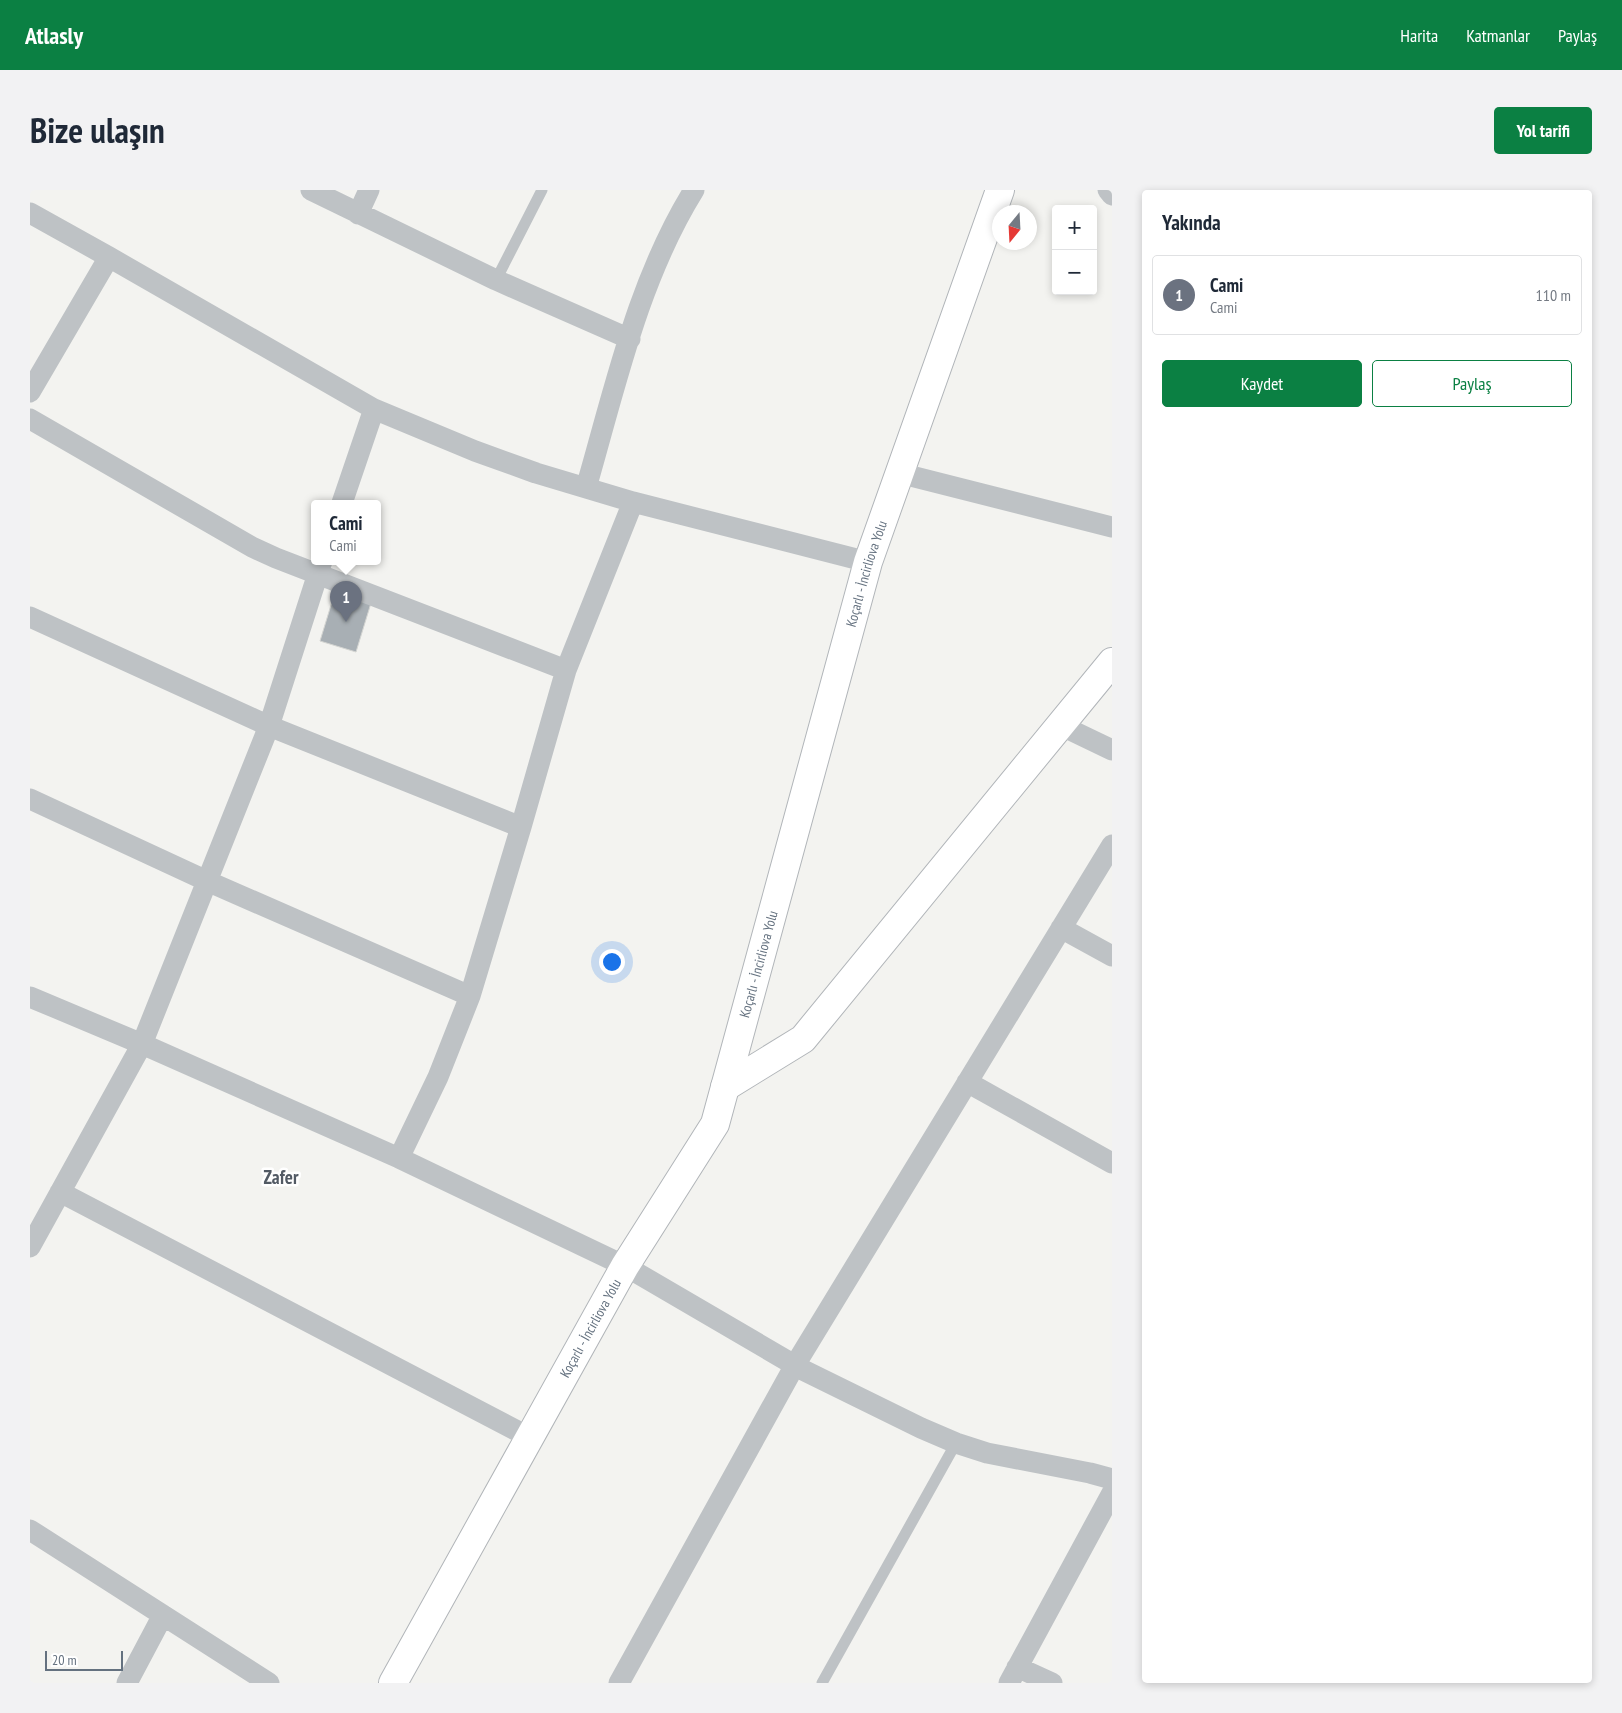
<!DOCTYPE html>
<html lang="tr">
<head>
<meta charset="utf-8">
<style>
  body { margin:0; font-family:"PT Sans Narrow",sans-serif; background:#f2f2f3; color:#1f2937 }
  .controls { position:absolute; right:15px; top:15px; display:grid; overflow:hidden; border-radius:5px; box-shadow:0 2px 8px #0003 }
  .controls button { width:45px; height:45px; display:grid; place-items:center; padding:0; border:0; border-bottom:1px solid #e0e1e3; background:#fff; color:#1f2937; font:25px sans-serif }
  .compass { position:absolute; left:962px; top:15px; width:45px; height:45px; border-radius:50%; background:#fff; box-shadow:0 2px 8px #0003; rotate:198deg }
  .scale { position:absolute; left:15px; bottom:12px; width:78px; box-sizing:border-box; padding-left:5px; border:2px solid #64717f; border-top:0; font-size:14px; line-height:18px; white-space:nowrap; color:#64717f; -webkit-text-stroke:4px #fff; paint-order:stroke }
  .you { position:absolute; left:581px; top:771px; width:18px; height:18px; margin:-12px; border:4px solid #fff; border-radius:50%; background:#1a73e8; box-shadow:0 0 0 8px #1a73e833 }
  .badge { display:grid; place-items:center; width:32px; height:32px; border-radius:50%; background:#0b8043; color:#fff; font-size:16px; font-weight:700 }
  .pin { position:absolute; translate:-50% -41px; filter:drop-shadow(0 1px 2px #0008) }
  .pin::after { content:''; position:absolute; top:26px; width:18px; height:15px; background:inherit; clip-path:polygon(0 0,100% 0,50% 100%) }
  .popup { position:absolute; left:281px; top:310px; width:70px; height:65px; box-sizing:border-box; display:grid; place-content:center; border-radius:5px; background:#fff; filter:drop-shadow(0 1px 4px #0005); font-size:16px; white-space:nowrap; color:#747a83 }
  .popup b { font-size:19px; color:#1f2937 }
  .popup::after { content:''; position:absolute; left:50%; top:100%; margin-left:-10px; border:10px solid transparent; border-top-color:#fff }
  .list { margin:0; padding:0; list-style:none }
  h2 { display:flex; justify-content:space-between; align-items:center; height:65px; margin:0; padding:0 20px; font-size:21px }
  h2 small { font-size:16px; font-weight:400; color:#747a83 }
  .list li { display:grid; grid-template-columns:32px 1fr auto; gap:15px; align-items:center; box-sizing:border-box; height:80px; margin:0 10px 10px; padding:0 10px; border:1px solid #e0e1e3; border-radius:5px }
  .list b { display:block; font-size:19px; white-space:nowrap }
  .list p { margin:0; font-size:16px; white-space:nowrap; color:#747a83 }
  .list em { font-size:16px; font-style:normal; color:#747a83 }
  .actions { display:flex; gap:10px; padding:15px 20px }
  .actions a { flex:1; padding:11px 0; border:1px solid #0b8043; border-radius:5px; text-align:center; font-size:18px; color:#0b8043 }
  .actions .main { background:#0b8043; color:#fff }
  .map { position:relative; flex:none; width:1082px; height:1493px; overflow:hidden; border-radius:5px }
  header { display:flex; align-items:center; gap:30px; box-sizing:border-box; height:70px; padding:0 25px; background:#0b8043; color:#fff }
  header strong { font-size:24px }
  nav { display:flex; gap:28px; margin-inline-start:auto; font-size:18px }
  .intro { display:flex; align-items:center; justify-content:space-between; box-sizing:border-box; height:120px; padding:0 30px }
  h1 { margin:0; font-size:35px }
  .button { padding:12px 22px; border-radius:5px; background:#0b8043; color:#fff; font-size:18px; font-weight:700 }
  main { display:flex; gap:30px; padding:0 30px }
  aside { flex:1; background:#fff; border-radius:5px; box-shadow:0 2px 8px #0003 }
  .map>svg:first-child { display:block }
  .building { fill:#a8afb4; stroke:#d4d5d2 }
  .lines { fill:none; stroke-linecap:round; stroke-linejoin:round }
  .secondary-casing { stroke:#b1b5b9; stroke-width:30 }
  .lane { stroke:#bec2c5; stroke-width:11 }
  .street { stroke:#bec2c5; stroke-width:21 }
  .secondary { stroke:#fff; stroke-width:28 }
  .labels { text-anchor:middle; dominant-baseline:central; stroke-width:5; stroke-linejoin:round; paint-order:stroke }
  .street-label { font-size:14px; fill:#64717f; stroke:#fff }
  .district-label { font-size:19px; font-weight:bold; fill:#525a64; stroke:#fff }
</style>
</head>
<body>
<header>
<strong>Atlasly</strong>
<nav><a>Harita</a><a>Katmanlar</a><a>Paylaş</a></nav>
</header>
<div class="intro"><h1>Bize ulaşın</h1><a class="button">Yol tarifi</a></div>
<main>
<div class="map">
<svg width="1082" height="1493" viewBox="0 0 1082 1493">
  <rect width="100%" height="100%" fill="#f3f3f0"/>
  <path class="building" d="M305,402l36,11 -15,49 -36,-11z"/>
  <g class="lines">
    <defs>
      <g id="secondary">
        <path d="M695,897l78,-48 309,-377"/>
        <path id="s1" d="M363,1493l232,-417 90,-142 153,-562 132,-372"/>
      </g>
    </defs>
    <use href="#secondary" class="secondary-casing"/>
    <path class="lane" d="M466,90l46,-90
      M792,1493l134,-240"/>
    <path class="street" d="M281,0l185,90 134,59
      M1078,0l4,5
      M0,23l79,44 265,152 -32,94
      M328,24l11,-24
      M0,202l79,-135
      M344,219l101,42 61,22 97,29 235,60
      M0,229l222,128 24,11 290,112
      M869,283l213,54
      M556,298c29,-100 52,-208 108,-298
      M0,427l239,109 252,101
      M1030,535l52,25
      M0,609l177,82 263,115
      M1031,738l51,28
      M0,807l112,47 257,114 226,108 178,104 118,58 35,15 31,10 103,20 22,6
      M937,892l145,81
      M369,968l39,-81 32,-81 51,-169 45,-157 67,-168
      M30,1002l469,245
      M0,1057l112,-203 127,-318 53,-165
      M0,1340l239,153
      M987,1477l35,16
      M97,1493l36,-68
      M589,1493l176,-318 317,-520
      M979,1493l103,-190"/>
    <use href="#secondary" class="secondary"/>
  </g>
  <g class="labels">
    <g class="street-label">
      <text stroke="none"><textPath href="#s1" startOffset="1216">Koçarlı - İncirliova Yolu</textPath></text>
      <text stroke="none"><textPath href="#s1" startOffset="811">Koçarlı - İncirliova Yolu</textPath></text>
      <text stroke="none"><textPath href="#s1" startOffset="406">Koçarlı - İncirliova Yolu</textPath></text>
    </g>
    <g class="district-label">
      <text x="251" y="987">Zafer</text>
    </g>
  </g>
</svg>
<div class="controls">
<button>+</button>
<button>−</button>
</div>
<svg class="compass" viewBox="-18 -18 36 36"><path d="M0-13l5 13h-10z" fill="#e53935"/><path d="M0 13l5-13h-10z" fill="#747a83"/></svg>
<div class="scale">20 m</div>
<div class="you"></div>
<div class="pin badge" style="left:316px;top:432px;background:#6b7280">1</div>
<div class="popup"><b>Cami</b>Cami</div>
</div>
<aside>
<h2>Yakında<small></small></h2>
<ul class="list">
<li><span class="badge" style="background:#6b7280">1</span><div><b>Cami</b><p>Cami</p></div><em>110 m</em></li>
</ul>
<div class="actions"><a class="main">Kaydet</a><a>Paylaş</a></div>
</aside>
</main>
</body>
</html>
